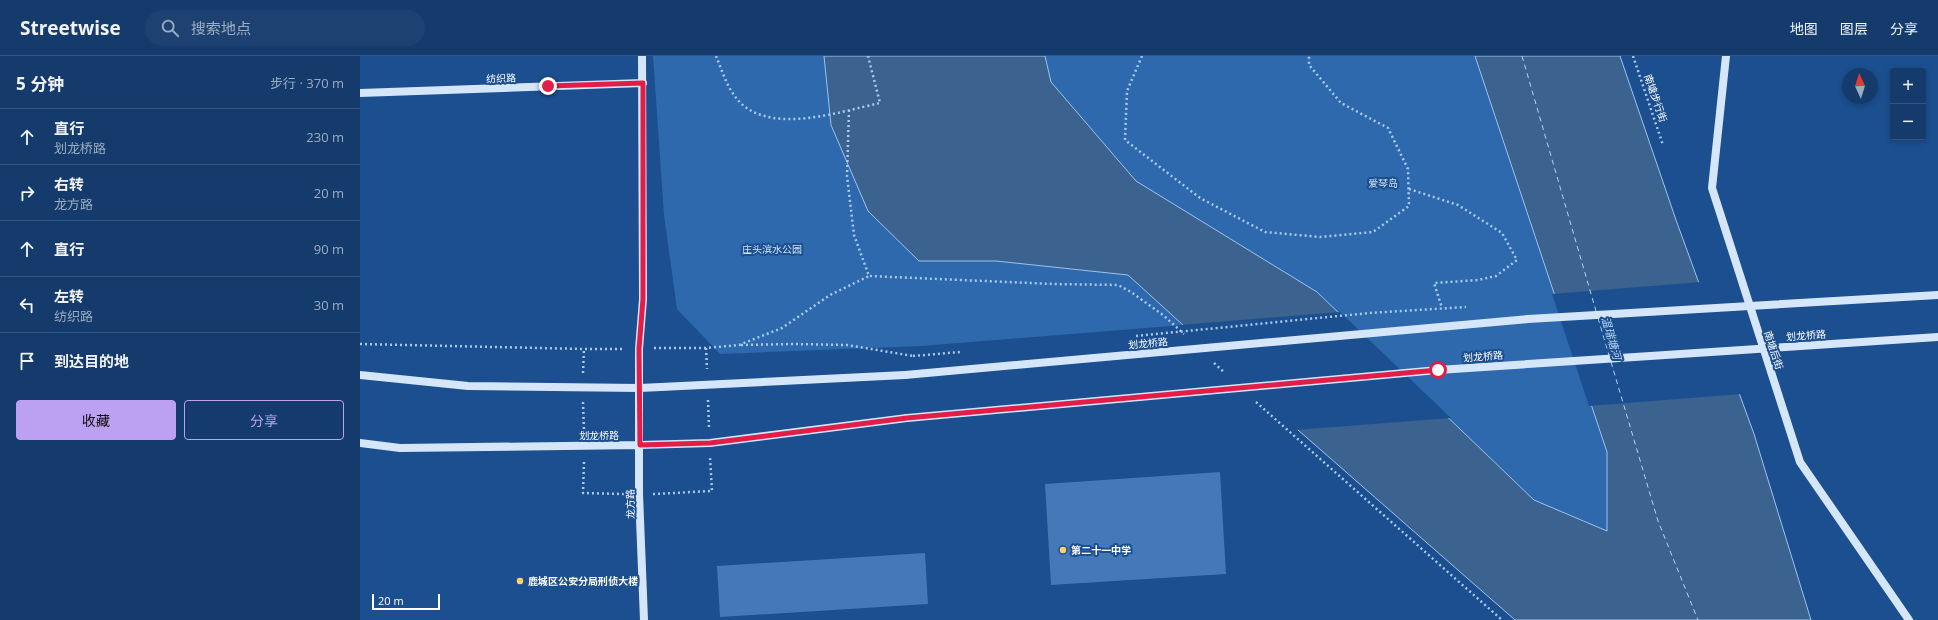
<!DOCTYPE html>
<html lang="zh">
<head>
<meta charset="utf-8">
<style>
  body { margin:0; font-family:"Open Sans","Noto Sans SC",sans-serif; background:#1d4271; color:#f1f3f6 }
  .controls { position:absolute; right:12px; top:12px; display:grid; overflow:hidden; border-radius:4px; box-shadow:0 2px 6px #0003 }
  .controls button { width:36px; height:36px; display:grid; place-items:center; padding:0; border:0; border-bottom:1px solid #33557e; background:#143b6b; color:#f1f3f6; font:20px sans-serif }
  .compass { position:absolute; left:1482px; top:12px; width:36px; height:36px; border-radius:50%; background:#143b6b; box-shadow:0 2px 6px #0003; rotate:356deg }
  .scale { position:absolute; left:12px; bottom:10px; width:68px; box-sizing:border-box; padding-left:4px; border:2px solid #fff; border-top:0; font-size:11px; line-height:14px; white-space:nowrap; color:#fff; -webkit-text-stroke:3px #1b4f8f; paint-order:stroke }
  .stop { position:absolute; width:12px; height:12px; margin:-9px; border:3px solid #e11d48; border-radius:50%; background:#fff }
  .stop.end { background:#e11d48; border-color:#fff; box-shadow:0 1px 4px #0008 }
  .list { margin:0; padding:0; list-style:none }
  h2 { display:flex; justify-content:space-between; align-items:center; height:52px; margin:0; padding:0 16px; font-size:17px }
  h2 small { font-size:13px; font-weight:400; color:#9dadc1 }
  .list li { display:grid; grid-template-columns:26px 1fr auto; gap:12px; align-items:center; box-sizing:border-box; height:56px; padding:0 16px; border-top:1px solid #33557e }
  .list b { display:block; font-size:15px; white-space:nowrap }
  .list p { margin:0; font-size:13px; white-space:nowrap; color:#9dadc1 }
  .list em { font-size:13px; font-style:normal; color:#9dadc1 }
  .actions { display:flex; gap:8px; padding:12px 16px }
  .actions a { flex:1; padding:9px 0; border:1px solid #bca0f2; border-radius:4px; text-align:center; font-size:14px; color:#bca0f2 }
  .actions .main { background:#bca0f2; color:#111 }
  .icon { flex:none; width:22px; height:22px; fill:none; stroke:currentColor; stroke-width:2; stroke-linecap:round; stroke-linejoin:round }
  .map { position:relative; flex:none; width:1578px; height:564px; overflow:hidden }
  header { display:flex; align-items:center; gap:24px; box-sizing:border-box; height:56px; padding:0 20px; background:#143b6b; border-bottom:1px solid #33557e }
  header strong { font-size:19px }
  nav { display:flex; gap:22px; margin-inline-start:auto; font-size:14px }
  .search { width:280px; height:36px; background:#1d4271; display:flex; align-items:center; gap:10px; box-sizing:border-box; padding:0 14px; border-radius:22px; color:#9dadc1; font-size:15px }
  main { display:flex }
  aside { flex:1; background:#143b6b }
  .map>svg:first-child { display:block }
  .green { fill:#2e69ad }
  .water { fill:#3c6290; stroke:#9cc4f0 }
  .pier { fill:#1b4f8f }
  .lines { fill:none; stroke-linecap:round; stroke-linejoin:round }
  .ferry { stroke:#b5d3f5; stroke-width:1; stroke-dasharray:5 4; stroke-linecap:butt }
  .building { fill:#4478b7 }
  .path { stroke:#a9c9ee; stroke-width:2.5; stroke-dasharray:2 3; stroke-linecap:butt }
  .secondary { stroke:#d6e6fa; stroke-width:8 }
  .path-bridge { stroke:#a9c9ee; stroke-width:2.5; stroke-dasharray:2 3; stroke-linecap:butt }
  .secondary-bridge { stroke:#d6e6fa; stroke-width:8 }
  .route { stroke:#e11d48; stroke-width:5 }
  .poi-dot { fill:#ffd166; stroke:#1b4f8f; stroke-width:1.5 }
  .labels { text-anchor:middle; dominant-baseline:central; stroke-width:4; stroke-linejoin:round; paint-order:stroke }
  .street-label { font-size:10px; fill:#fff; stroke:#1b4f8f }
  .park-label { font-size:10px; fill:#cfe3fa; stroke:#1b4f8f }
  .poi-label { font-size:10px; font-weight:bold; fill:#fff; stroke:#1b4f8f; text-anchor:start }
  .water-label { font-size:11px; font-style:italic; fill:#b5d3f5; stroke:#1b4f8f }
</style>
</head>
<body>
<header>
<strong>Streetwise</strong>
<div class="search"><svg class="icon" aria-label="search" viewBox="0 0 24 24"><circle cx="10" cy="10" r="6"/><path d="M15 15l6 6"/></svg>搜索地点</div>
<nav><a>地图</a><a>图层</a><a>分享</a></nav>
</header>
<main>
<aside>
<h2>5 分钟<small>步行 · 370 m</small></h2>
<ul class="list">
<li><svg class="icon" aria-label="ahead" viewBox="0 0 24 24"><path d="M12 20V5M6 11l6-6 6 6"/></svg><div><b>直行</b><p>划龙桥路</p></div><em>230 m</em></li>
<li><svg class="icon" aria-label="right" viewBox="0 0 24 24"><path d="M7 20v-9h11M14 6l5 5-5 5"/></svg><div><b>右转</b><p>龙方路</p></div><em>20 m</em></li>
<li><svg class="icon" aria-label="ahead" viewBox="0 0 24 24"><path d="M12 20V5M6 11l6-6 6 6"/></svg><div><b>直行</b></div><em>90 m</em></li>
<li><svg class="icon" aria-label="left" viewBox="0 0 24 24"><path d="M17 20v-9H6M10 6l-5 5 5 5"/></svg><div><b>左转</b><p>纺织路</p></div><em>30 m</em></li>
<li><svg class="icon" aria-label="arrive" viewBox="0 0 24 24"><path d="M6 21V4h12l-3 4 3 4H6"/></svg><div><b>到达目的地</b></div></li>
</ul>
<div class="actions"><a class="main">收藏</a><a>分享</a></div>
</aside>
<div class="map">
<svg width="1578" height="564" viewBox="0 0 1578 564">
  <rect width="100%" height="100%" fill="#1b4f8f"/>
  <path class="green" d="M293,0h171l7,69 87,136h78l132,14 55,50 -262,21 -201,8 -43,-45 -13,-94z
    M685,0h430l132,396v79l-73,-31 -217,-208 -182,-111 -84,-99z"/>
  <path class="water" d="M464,0h221l6,26 85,99 181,111 217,208 73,31v-79l-132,-396h145l56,164 78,214 57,186h-296l-217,-190 -36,-40 -79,-65 -55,-50 -132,-14h-77l-51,-50 -37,-86z"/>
  <path class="pier" d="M1341,226l40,112 -152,12 -37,-112z
    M980,256l111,106 -156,12 -34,-39 -81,-66z"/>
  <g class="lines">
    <path class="ferry" d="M1162,0l74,255
      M1238,262l11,37
      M1251,306l47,159 40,99"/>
  </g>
  <path class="building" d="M860,416l6,102 -175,11 -6,-101z
    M565,497l3,51 -208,13 -3,-51z"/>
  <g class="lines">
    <path class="path" d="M356,0c5,12 10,28 18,39 29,43 104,17 146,8l-12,-47
      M782,0l-15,35 -2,49 75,58 65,34 55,5 53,-5 36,-26 -1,-37 -20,-41 -47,-25 -32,-38v-9
      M1273,0l30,89
      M489,54l-2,66 7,59 15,41 184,8 65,1 13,7 32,23 21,19
      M1049,133l49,16 44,28 15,27 -21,16 -18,4 -44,3 8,25
      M0,288l224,5
      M381,289l53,-1 53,1 66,11
      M294,292h52l33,-3 43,-17 48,-33 39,-19
      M346,292l1,21
      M854,307l11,10
      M223,317l1,-24h39
      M348,344l1,28
      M223,346l1,29
      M896,346l246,218
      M224,406l-1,31 41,1
      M293,438l59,-3 -2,-34"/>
    <path class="secondary" d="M282,0l1,243 -4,50v145l5,126
      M1366,0l-14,132 88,274 109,158
      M0,37l283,-10
      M0,319l108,11 172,2 265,-13
      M0,387l40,5 240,-3 70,-2 197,-25"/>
    <path class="path-bridge" d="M776,280l233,-23 97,-6
      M553,300l47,-4"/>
    <path class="secondary-bridge" d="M545,319l623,-56 410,-24
      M547,362l531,-48 500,-33"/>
  </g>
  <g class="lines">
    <path class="route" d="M188,30l95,-3v216l-4,50 1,96 70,-2 197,-25 531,-48"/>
  </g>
  <g class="poi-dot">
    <circle cx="703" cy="494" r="4"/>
    <circle cx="160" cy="525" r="4"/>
  </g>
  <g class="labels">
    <g class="street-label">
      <text transform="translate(141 22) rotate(-2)">纺织路</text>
      <text transform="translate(1296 42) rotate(71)">南塘步行街</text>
      <text transform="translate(1446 279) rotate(-4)">划龙桥路</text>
      <text transform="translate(788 287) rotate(-5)">划龙桥路</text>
      <text transform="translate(1414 294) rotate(72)">南塘后街</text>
      <text transform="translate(1123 300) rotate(-4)">划龙桥路</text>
      <text x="239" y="379">划龙桥路</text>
      <text transform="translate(270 448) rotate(-91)">龙方路</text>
    </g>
    <g class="park-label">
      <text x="1023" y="127">爱琴岛</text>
      <text x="412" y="193">庄头滨水公园</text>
    </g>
    <g class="poi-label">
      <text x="711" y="494">第二十一中学</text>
      <text x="168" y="525">鹿城区公安分局刑侦大楼</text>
    </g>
    <g class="water-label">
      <text transform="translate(1252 282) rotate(74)">温瑞塘河</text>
    </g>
  </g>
</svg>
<div class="controls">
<button>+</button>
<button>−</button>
</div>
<svg class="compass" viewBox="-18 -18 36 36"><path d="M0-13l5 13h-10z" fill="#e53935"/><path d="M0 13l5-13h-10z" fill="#9dadc1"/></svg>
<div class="scale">20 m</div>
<div class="stop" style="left:1078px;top:314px"></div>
<div class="stop end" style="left:188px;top:30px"></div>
</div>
</main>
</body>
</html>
